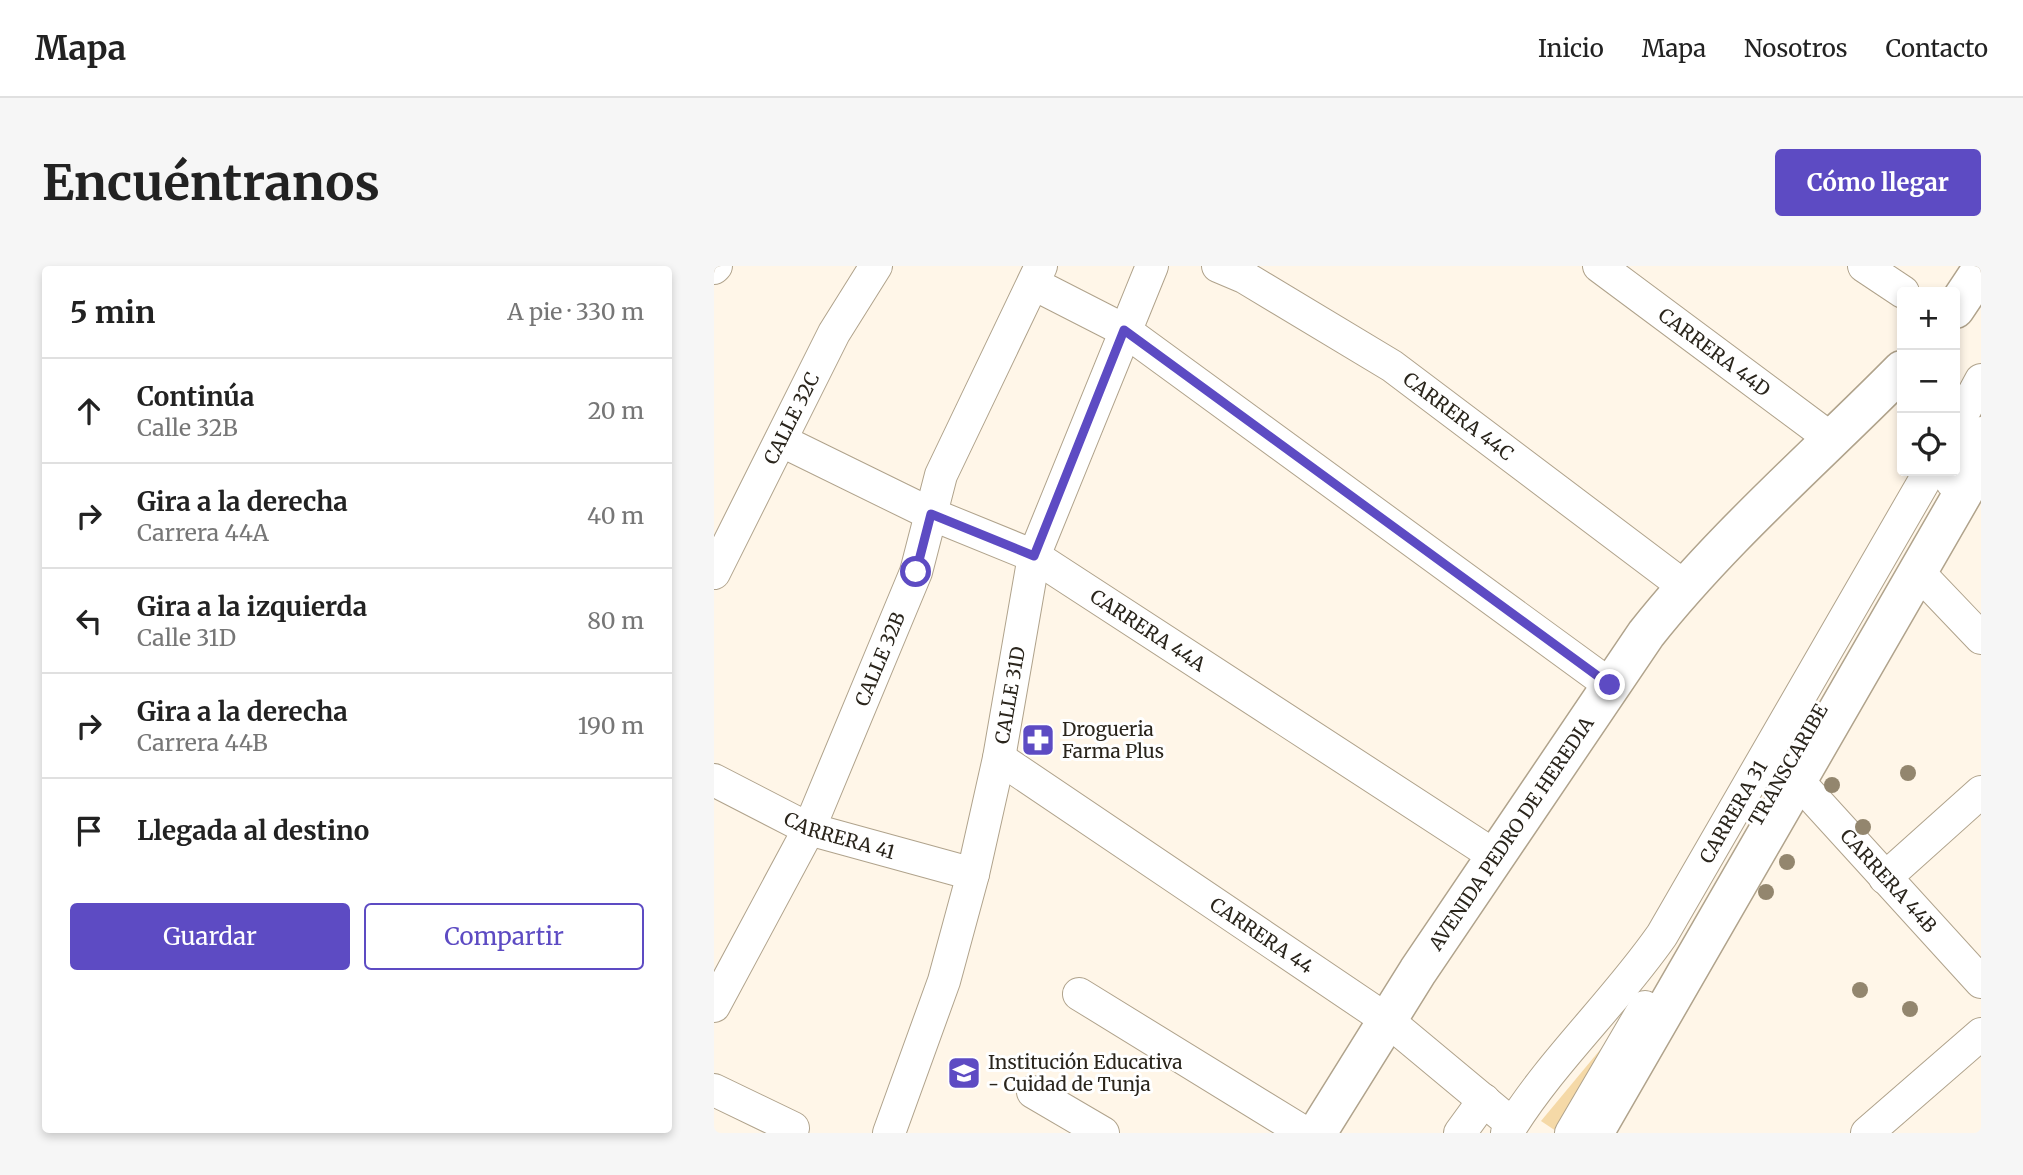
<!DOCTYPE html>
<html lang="es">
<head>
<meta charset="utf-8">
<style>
  body { margin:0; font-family:Merriweather,serif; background:#f6f6f6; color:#222 }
  .controls { position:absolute; right:21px; top:21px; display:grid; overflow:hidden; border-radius:7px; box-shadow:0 4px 10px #0003 }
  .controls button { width:63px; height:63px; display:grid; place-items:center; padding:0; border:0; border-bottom:2px solid #e0e0e0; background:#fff; color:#222; font:35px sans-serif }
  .stop { position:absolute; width:21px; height:21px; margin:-16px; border:5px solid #5d4bc3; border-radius:50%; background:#fff }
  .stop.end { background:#5d4bc3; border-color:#fff; box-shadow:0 2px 7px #0008 }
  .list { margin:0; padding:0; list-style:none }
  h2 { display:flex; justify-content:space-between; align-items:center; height:91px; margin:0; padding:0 28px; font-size:30px }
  h2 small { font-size:23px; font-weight:400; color:#767676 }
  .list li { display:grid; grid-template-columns:46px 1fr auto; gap:21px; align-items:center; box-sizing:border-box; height:105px; padding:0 28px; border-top:2px solid #e0e0e0 }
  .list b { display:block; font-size:26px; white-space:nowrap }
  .list p { margin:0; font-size:23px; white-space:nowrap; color:#767676 }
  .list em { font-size:23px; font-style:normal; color:#767676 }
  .actions { display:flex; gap:14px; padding:21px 28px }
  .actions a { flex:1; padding:16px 0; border:2px solid #5d4bc3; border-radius:7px; text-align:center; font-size:24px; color:#5d4bc3 }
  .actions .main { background:#5d4bc3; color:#fff }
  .icon { flex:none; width:38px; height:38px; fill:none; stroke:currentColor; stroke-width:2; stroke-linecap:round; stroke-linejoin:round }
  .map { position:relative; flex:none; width:1267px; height:867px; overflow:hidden; border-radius:7px }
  header { display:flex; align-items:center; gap:42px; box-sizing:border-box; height:98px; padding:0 35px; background:#fff; border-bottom:2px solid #e0e0e0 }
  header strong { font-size:33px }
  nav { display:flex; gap:38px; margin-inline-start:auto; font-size:24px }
  .intro { display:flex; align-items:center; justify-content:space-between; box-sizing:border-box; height:168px; padding:0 42px }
  h1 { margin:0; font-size:49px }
  .button { padding:18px 32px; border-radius:7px; background:#5d4bc3; color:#fff; font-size:24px; font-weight:700 }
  main { display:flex; gap:42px; padding:0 42px }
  aside { flex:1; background:#fff; border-radius:7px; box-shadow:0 4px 10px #0003 }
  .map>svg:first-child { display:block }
  .green { fill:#f5d9a7 }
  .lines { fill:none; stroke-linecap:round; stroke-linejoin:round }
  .minor-casing { stroke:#b0a38c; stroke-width:34 }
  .highway-casing { stroke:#b0a38c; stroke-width:41 }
  .minor { stroke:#fff; stroke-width:32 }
  .highway { stroke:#fff; stroke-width:38 }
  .tree { fill:#93866e }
  .route { stroke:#5d4bc3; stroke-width:9 }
  .labels { text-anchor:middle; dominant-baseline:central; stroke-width:6; stroke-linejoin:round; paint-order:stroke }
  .street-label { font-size:19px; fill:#2a251c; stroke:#fff }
  .poi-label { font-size:19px; fill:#2a251c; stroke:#fff; text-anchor:start }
</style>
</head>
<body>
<header>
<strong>Mapa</strong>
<nav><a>Inicio</a><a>Mapa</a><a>Nosotros</a><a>Contacto</a></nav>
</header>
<div class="intro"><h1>Encuéntranos</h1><a class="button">Cómo llegar</a></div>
<main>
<aside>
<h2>5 min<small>A pie · 330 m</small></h2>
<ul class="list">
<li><svg class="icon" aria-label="ahead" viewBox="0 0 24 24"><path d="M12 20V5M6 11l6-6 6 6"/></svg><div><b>Continúa</b><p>Calle 32B</p></div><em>20 m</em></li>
<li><svg class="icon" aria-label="right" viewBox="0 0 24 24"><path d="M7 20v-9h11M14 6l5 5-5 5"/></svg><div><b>Gira a la derecha</b><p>Carrera 44A</p></div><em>40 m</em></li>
<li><svg class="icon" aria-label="left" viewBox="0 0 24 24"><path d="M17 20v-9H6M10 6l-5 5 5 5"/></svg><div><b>Gira a la izquierda</b><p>Calle 31D</p></div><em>80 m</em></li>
<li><svg class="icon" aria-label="right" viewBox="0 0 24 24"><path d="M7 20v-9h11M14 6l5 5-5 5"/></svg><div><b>Gira a la derecha</b><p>Carrera 44B</p></div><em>190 m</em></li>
<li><svg class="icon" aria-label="arrive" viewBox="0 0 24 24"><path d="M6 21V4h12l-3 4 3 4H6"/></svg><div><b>Llegada al destino</b></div></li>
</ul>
<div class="actions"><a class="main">Guardar</a><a>Compartir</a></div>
</aside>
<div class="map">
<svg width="1267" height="867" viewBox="0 0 1267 867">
  <rect width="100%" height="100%" fill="#fff6e8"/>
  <path class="green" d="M930,731l-85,136 -18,-12z"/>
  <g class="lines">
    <defs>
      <g id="minor">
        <path id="s1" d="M504,0l26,11 148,89 293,221"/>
        <path id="s2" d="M885,0l231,172"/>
        <path d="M1150,0l39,26"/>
        <path d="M0,2l2,-2"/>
        <path d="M320,18l90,46 486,355"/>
        <path d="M1241,162l26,-48"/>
        <path id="s3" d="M68,175l149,73 103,42 461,300"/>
        <path d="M1238,216l29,-49"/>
        <path d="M1204,306l63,66"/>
        <path id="s4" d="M0,307l120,-240 42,-67"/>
        <path id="s5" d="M285,492l388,262 125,104"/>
        <path id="s6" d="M0,514l95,49 164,45"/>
        <path id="s7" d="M1083,514l184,202"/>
        <path d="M1171,612l96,-86"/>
        <path d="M365,728l226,139"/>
        <path id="s8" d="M0,740l95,-177 107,-257 25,-97 100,-209"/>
        <path d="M0,824l79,38"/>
        <path d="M319,826l70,41"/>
        <path id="s9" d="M175,867l55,-152 29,-107 26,-116 35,-202 118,-290"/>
        <path d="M746,867l24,-33"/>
        <path id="s10" d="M793,867c44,-72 107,-129 155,-198l268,-464"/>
        <path d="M857,867l74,-126"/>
        <path d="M1153,867l114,-99"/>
      </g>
      <g id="highway">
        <path d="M1241,43l26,-39"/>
        <path id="s11" d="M603,867l101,-162 228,-337c76,-96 170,-177 256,-264"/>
        <path d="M880,867l387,-671"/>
      </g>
    </defs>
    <use href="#minor" class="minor-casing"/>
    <use href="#highway" class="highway-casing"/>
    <use href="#minor" class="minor"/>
    <use href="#highway" class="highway"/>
  </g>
  <g class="tree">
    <circle cx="1194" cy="507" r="8"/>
    <circle cx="1118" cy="519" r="8"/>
    <circle cx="1149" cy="561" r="8"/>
    <circle cx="1073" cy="596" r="8"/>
    <circle cx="1052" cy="626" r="8"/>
    <circle cx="1146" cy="724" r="8"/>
    <circle cx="1196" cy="743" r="8"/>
  </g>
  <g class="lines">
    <path class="route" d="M202,306l15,-58 103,42 90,-226 486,355"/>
  </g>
  <defs>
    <symbol id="pharmacy-square" viewBox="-11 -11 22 22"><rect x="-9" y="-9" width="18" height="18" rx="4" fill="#5d4bc3" stroke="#fff"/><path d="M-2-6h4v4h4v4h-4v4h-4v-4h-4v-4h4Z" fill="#fff"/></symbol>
    <symbol id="school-square" viewBox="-11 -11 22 22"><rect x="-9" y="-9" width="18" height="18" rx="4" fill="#5d4bc3" stroke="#fff"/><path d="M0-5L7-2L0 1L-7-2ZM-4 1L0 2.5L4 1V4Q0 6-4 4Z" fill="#fff"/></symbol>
  </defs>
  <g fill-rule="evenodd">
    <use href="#pharmacy-square" x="305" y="455" width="38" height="38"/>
    <use href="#school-square" x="231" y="788" width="38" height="38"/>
  </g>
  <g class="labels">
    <g class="street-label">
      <text stroke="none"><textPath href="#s2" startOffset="144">CARRERA 44D</textPath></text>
      <text stroke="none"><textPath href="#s1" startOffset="284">CARRERA 44C</textPath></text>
      <text stroke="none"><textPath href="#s4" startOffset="173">CALLE 32C</textPath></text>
      <text stroke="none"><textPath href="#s3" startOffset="413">CARRERA 44A</textPath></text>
      <text stroke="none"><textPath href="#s8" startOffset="385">CALLE 32B</textPath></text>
      <text stroke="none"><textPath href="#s9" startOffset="455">CALLE 31D</textPath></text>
      <text transform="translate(1074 499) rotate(-60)">TRANSCARIBE</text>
      <text stroke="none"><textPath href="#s10" startOffset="394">CARRERA 31</textPath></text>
      <text stroke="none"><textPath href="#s11" startOffset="357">AVENIDA PEDRO DE HEREDIA</textPath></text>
      <text stroke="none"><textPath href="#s6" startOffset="138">CARRERA 41</textPath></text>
      <text stroke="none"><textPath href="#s7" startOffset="136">CARRERA 44B</textPath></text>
      <text stroke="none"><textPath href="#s5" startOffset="317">CARRERA 44</textPath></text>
    </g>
    <g class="poi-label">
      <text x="348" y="463">Drogueria<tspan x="348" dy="22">Farma Plus</tspan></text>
      <text x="274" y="796">Institución Educativa<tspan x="274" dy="22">- Cuidad de Tunja</tspan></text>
    </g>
  </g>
</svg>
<div class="controls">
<button>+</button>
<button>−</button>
<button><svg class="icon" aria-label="locate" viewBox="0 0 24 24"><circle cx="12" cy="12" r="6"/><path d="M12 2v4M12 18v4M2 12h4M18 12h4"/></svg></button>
</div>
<div class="stop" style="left:202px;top:306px"></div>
<div class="stop end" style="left:896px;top:419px"></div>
</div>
</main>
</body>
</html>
